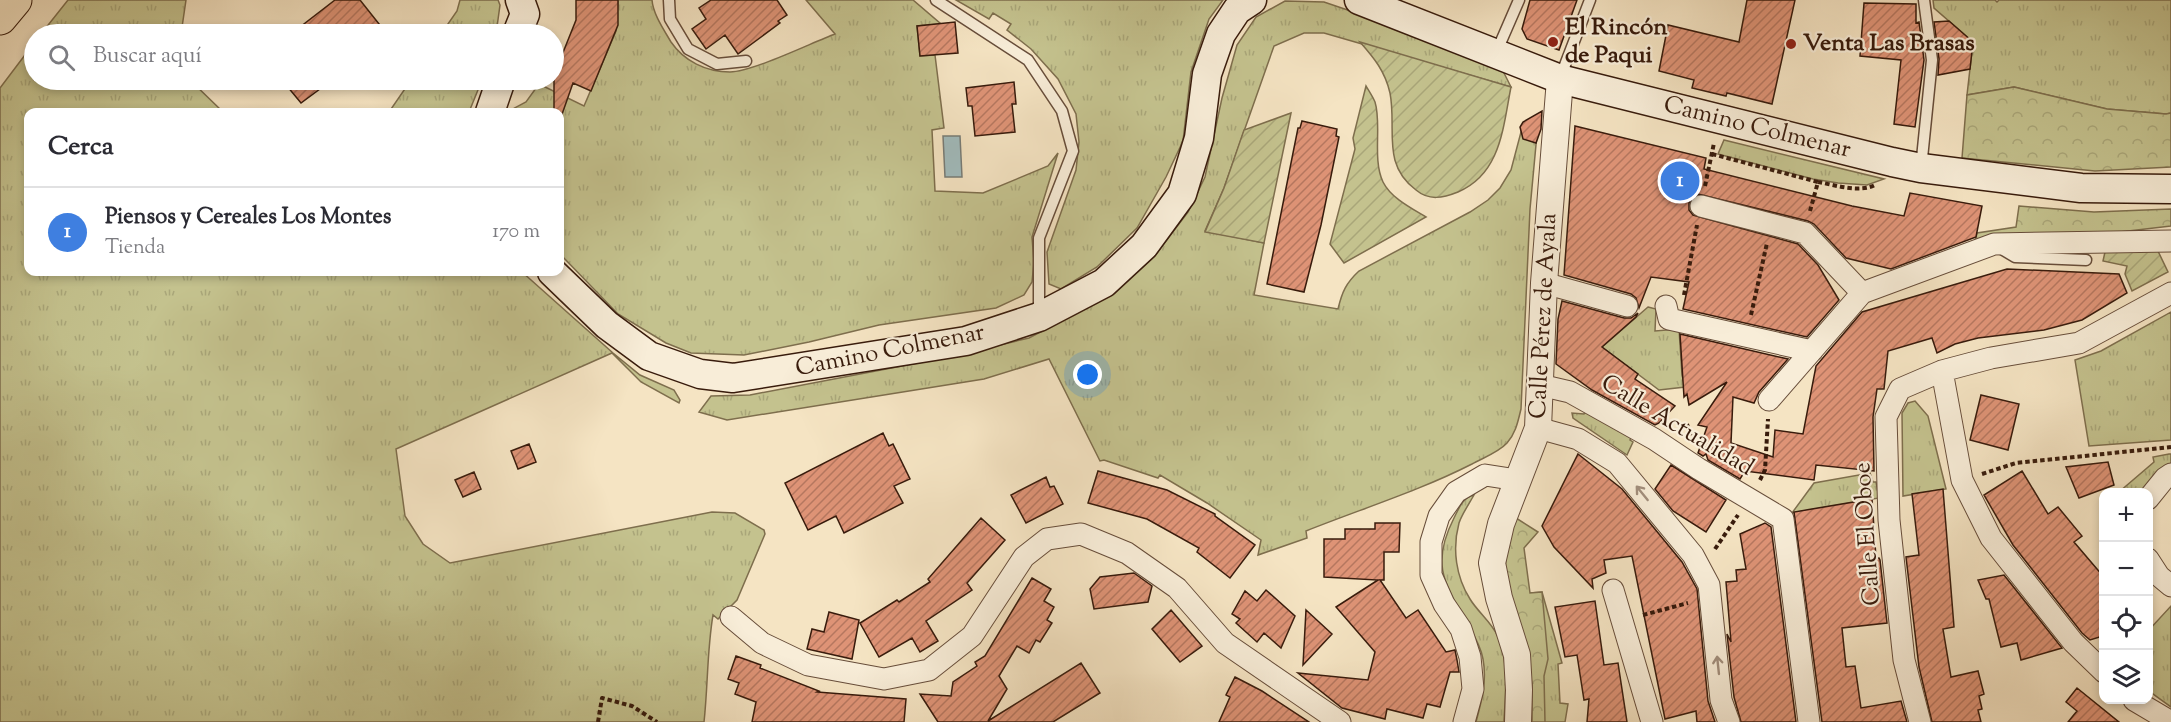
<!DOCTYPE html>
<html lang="es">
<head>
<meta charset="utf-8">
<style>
  body { margin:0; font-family:"Sorts Mill Goudy",serif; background:#f2f2f3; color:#2b2b33 }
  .controls { position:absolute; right:18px; bottom:18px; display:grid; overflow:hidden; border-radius:12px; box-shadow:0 3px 9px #0003 }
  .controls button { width:54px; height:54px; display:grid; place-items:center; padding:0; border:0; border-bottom:2px solid #e1e1e2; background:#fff; color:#2b2b33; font:30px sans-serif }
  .you { position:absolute; left:1088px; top:375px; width:21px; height:21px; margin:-15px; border:4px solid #fff; border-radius:50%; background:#1a73e8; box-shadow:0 0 0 9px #1a73e833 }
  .badge { display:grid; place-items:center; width:39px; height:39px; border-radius:50%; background:#ea580c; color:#fff; font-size:20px; font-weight:700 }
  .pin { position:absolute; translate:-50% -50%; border:3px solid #fff; box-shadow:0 2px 6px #0006 }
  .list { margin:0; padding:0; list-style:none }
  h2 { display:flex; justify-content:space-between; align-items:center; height:78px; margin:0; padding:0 24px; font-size:26px }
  h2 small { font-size:20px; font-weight:400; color:#7c7c81 }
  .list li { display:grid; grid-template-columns:39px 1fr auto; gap:18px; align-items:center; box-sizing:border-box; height:90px; padding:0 24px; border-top:2px solid #e1e1e2 }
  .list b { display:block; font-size:22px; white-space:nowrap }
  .list p { margin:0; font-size:20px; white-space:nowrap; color:#7c7c81 }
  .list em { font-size:20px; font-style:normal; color:#7c7c81 }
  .icon { flex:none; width:33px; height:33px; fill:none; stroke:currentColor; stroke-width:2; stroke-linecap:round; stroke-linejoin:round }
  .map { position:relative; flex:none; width:2171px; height:722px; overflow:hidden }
  .search { position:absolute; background:#fff; box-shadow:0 3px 9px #0003; left:24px; top:24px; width:540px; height:66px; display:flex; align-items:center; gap:15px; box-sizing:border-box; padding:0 21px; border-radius:33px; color:#7c7c81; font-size:22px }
  .panel { position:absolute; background:#fff; box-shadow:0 3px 9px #0003; left:24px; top:108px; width:540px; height:168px; border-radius:12px }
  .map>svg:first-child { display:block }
  .grass { fill:url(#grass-tufts); stroke:#7e6e4d; stroke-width:1.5 }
  .forest { fill:url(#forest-crowns); stroke:#7e6e4d; stroke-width:1.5 }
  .garden { fill:url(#garden-furrows); stroke:#7e6e4d; stroke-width:1.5 }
  .water { fill:#a1bcbe; stroke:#777c77; stroke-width:1.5 }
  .building { fill:url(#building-hatch); stroke:#381b0c; stroke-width:1.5 }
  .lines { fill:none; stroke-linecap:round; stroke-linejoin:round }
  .service-casing { stroke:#674d3a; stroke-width:13 }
  .minor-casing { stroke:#674d3a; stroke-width:23 }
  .tertiary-casing { stroke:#674d3a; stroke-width:28 }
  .secondary-casing { stroke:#381b0c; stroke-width:31 }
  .motorway-casing { stroke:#381b0c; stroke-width:35 }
  .path { stroke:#381b0c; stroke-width:4; stroke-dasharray:4.5 3; stroke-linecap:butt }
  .service { stroke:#f8edd8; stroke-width:10 }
  .minor { stroke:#f8edd8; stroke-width:21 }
  .tertiary { stroke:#f8edd8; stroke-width:26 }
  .secondary { stroke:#f8edd8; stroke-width:28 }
  .motorway { stroke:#f5e4c3; stroke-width:33 }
  .oneway { stroke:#a28e7c }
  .poi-dot { fill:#8f2418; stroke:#f8edd8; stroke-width:2 }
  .labels { text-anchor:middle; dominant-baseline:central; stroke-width:4.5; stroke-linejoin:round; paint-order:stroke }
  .poi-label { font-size:24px; font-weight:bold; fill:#381b0c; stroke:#f8edd8; text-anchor:start }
  .street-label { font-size:24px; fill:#381b0c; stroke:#f8edd8 }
</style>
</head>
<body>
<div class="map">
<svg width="2171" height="722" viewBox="0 0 2171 722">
  <defs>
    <pattern id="grass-tufts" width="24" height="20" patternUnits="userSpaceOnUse" patternTransform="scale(1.5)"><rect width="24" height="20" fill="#c4c28e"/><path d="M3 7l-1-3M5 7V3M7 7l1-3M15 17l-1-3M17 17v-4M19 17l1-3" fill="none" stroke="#a9a679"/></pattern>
    <pattern id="forest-crowns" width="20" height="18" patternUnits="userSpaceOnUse" patternTransform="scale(1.5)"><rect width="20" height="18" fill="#c4c28e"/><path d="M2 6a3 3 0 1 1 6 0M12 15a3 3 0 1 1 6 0" fill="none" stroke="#a9a679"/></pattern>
    <pattern id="garden-furrows" width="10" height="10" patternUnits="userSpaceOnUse" patternTransform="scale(1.5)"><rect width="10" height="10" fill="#c4c28e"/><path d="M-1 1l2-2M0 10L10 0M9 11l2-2" fill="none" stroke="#a9a679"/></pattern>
    <pattern id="building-hatch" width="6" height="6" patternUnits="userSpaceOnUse" patternTransform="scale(1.5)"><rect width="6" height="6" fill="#de9376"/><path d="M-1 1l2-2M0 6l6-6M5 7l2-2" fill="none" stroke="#b5775f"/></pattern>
  </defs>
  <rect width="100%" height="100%" fill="#f5e4c3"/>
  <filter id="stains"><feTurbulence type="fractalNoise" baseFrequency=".00333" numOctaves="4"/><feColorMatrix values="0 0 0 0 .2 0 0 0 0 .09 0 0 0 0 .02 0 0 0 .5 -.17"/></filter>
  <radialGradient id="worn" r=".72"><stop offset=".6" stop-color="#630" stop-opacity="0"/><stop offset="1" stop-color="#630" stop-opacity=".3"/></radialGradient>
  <path class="grass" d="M68,0h118l-5,34h-140z
    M460,0h38l2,5 -4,29h-55l16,-23z
    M618,0h34c1,14 12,30 19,42 13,19 35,30 59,30 22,0 81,-29 105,-38l-29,-34h107l28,24 -24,2 3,30 15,-1 9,73 -12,2 3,61 48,2 65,-27 10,-13 -26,84 2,25 -2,20 -8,13 -28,13 -117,17 -70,17 -65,13 -53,-2 -25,-10 -48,-29 -58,-60v-142h-53l19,-10 13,-18 45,22 32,-75z
    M956,0h267l-14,19 -18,53 -8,69 -17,36 -29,51 -40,39 -36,22 -12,-5 -2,-32 29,-82 3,-28 -3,-28 -18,-35 -27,-30 -24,-19 4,-6 -18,-11 -4,6z
    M1933,0h62l2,2 2,-2h172v113l-5,1 -59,-5 -93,-22 -47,8 6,-53 -39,-34z
    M1285,1l39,1 74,25 104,42 9,18 -187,-54h-20l-30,13 -50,142 -19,43 59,12 -10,52 84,14c4,-17 8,-26 21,-38l111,-59 18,-12 12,-12 11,-18 10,-38 12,5 4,-3 -7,75 -9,200c-3,12 -5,24 -14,34 -8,9 -24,15 -35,21 -53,27 -111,45 -166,67l1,7 -49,17 3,-15 -54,-37 -47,-28 -2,3 -54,-18 -4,1 -51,-102 -65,20 -257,41 -28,-8 12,-16 39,-1 199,-38 80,-19 72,-38 55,-46 32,-42 17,-35 17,-79 15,-53 19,-28z
    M34,43v37h156l33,32h-195v160h494l91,81 27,22 34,15 6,10 -1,3 -38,-21 -29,-29 -216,96 9,67 18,28 27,19 262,-51 23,1 29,17 1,4 -28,66 -19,19 -5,-4c-6,35 -5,71 -9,107h-704v-634z
    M411,80h71l-13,32h-80z
    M1724,140l160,39 -17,6 -29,-2 -25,-4 -95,-25z
    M1648,307l8,2 -1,22 24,-2 3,46 3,12 -26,3 -57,-43z
    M2171,312v128l-82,6 -14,-86 26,-9z
    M1915,401l13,15 18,73 -43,7 -1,-83 6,-10z
    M1586,410l46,25 -2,5 3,2 -6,13 -54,-37 -1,-5 12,1z
    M2169,454h2v12l-30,26h-22l35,-30 -1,-5z
    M1870,473l3,9h3l3,16 -87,15 22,-30z
    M1474,495c-5,9 -12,19 -15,28 -7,26 -3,54 11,76 7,12 22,24 27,36 13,26 8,60 7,87h-28c6,-22 11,-41 7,-63 -2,-12 -9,-24 -15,-34 -23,-41 -38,-60 -14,-107 5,-10 9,-21 20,-23z
    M1542,592l20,71 -4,1 2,39 8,1 -3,18h-31l-4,-129z
    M2171,606v101l-22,-16 -1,-60z"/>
  <path class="forest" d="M2014,87l93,22 59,5 5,-1v54l-76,4 -133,-13 5,-63z
    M2019,206l75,6 77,-3v17l-77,9 -119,6 2,-8 39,-6z
    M1516,518l22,14 -14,16 6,45 12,-1 6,67 -4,17 1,46h-13v-38l-6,-38 -16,-45 -5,-30 2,-31z"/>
  <path class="garden" d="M1360,42l151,45c-8,40 -10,87 -53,105 -15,6 -29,9 -42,-2 -35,-26 -19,-61 -26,-97 -5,-22 -16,-35 -30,-51z
    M1366,86c3,5 7,11 9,16 7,22 -3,57 8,80 8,16 28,26 43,35l-82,46 -14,-19 25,-95 -2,-11z
    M1291,113l-27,130 -59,-11 19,-44 20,-58z
    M2157,249l11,23 -36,19 -7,-17 2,-8 -24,-5 2,-9z"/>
  <path class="water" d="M943,136h17l2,41h-17z"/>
  <path class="building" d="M335,0h25l27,34h-96z
    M576,0h42v25l-27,66 -18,-8 -13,37v-8h-6v-61l8,4 14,-35z
    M711,0h66l10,15 -9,6 2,2 -42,31 -13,-19 -19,14 -14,-20 14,-10 -7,-11z
    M1530,0h47l-18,50 -32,-11 -5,-10z
    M1747,0h48l-23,104 -45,-11 -1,3 -34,-8 2,-8 -35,-9 9,-46 71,17z
    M1864,3l52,1v19l3,-1 5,38 -9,67 -21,-3 7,-64 -41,-4z
    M1949,21l24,21 -3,27 -32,6 1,-16 -5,-37z
    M955,22l3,31 -38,3 -3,-30z
    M282,80h50l-31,23z
    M1014,82l2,22h-4l3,28 -40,4 -3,-30h-4l-2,-18z
    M1542,111l-1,18 -5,14 -13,-4 -3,-12 3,-5z
    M1302,121l35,8 -1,7 3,1 -18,88 -17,67 -37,-8 26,-131 5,-25h2z
    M1575,126l131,32 -2,11 148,37 52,10 6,-23 72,13 -6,31 -85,32 -45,-11 -32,-34 -6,-3 -110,-27 -6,3 -3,6v7l4,5 105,29 20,21 21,35 -32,37 -124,-28 6,-27 -38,-5 -12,31 -3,-10 -5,-4 -67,-19z
    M2007,269l112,5 8,19 -45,27 -38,10 -66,8 -23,6 -18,9 -5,-15 -44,13 -4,38h-7l-4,28 1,54 -58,-6 -2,15 -69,-9 -5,8 -32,-19 -2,-6 -3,2 -5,-3 9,-26 -9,-2 29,-43 -38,23 -2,-11 -3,3 -4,-63 108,25 -29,33 -5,11 -21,-6 -2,46 42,14 2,-27 28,4 13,-68 46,-54z
    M1562,301l62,17h7l7,-5 -2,4 -34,30 36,27 -3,5 40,27 -16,17 -4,2 -63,-35 -36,-26 2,-45z
    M1981,395l38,9 -11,46 -38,-10z
    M883,433l6,13 4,-2 17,35 -16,7 9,17 -59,30 -8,-17 -28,14 -23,-47z
    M529,444l7,18 -18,7 -7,-18z
    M1578,454l44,35 60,73 15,27 11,112 7,21h-18l-1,-11 -31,8 -33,-163 -28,4 2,13 -14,6 1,9 -39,-41 -12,-21z
    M2108,462l6,23 -35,13 -13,-31z
    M1671,465l55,35 -20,32 -33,-21 -18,-22z
    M1098,471l69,19 48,24v2l40,29 -25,33 -33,-26 2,-4 -52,-29 -59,-16z
    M2022,471l26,43 10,-7 24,29 -8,6 29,34v60l-13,4 -8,-7 -69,-88 -29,-50z
    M474,472l7,17 -18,8 -8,-17z
    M1046,477l4,10 4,-1 9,18 -37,19 -15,-28z
    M1943,489l11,138 -11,2 8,48 27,-6 6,23 -5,2 3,13 -4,1 3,12h-49l-13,-55 -13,-110 13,-2 -7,-61z
    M1872,499l4,59h3l1,2 7,63 -45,5 4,39 9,-1 6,42 40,-7 6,21h-85l-28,-210z
    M981,518l24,22 -38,43 5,7 -46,31 12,20 -18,11 -8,-14 -33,19 -19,-34 37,-23 2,2 31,-20 -2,-3z
    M1375,523h25l-1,29h-15v28h-4l26,38 12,-8 28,42 9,-2 2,10 2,12h-9l-10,35 -13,-3 -4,14 -36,-9 -2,10 -43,-11 -44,-35 70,7 7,-28 -39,-45 42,-27 -54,-3v-38h21v-10h30z
    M1765,523l6,4 25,195h-55l-7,-25 -7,-63 4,8 -5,-60 11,-1 -1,-11 10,-1 -6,-35z
    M1134,573l18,13 -4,16 -54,7 -4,-20 10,-12z
    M2004,575l58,73 -41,12 -4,-17 -16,4 -12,-48h-3l-8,-19z
    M1032,578l19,11 -7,12 10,6 -7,13 5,3 -12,19 -4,-2 -7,13 -12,-7 -18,30 8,13 -19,32 93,-58 19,30 -47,29h-115l-18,-28 31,2 2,-14 24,-16 -2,-4 10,-6z
    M1266,590l29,26 -14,32 -17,-15 -7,9 -21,-19 4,-4 -8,-5 13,-23 12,10z
    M1595,601l9,64 14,-2 9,59h-40l2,-23 -5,1 -7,-45 -12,2 -10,-50z
    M1171,610l31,36 -22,16 -28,-33z
    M1306,610l26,24 -29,31z
    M829,612l30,8 -7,39 -45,-10 5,-20 12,3z
    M736,656l25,9 -1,3 59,23 -2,1 89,7 -2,23h-152l4,-20 -21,-8 4,-11 -11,-4z
    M1235,677l27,14 47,31h-90l11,-25 -4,-2z
    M2077,688l42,34h-51l9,-11 -11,-9z"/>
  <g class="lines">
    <defs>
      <path id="service" d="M669,0l1,19 18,30 29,15 29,-3
        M936,0l92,60 34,51 11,40 -34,87v77
        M1496,53l23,-53
        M1560,78l30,-78
        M1921,168l11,-108 -8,-60
        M2000,248l15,9 71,3"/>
      <path id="minor" d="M1701,206l104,27 57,60
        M1544,283l83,23
        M1666,306l3,13 143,32
        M1942,371l20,109 29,58 82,104 31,30
        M1540,385l30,7 84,47 45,30 84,50 26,203
        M1769,400l93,-107 132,-49 177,-3
        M1538,428l40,11 39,24 76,92 16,30 12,115 8,22
        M2148,499l17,-21 6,-4
        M2148,559l11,17 12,10
        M1613,590l39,132
        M731,617l31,26 46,22 76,14 45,-9 43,-34 52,-79 23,-18 34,-5 46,19 50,35 48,55 115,79
        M2134,700l37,22
        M1464,722l9,-33 -3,-32 -9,-28 -17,-25 -13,-29v-33l8,-26 17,-24 29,-17 32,5
        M1920,722l-16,-62 -15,-140 -3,-103 14,-28 42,-18 49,-13 88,-15 92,-50"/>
      <path id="tertiary" d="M1518,722l1,-32 -2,-35 -18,-57 -7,-35 9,-39 37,-96 6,-145 16,-204"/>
      <path id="secondary" d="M1359,0l201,79 332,83 29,6 160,20 90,1
        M517,34l8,-20 -5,-14
        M490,112l11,-32
        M552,272l55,53 42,31 51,18 33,4 233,-37 73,-24 65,-34 40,-37 38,-52 17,-56 8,-64 14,-40 16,-24 15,-10"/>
      <path id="motorway" d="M0,18l15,-18"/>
    </defs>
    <use href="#service" class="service-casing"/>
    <use href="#minor" class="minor-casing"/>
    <use href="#tertiary" class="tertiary-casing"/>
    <use href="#secondary" class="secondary-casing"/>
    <use href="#motorway" class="motorway-casing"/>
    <path class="path" d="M1712,154l106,28
      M1705,186l9,-43
      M1810,211l8,-29c17,3 41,11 57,3
      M1684,295l13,-70
      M1751,315l16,-72
      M1687,424l4,13
      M1982,474l34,-11 155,-16
      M1760,480l5,-10 3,-51
      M1715,549l23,-34
      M1643,615l45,-12
      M598,722l4,-24 30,8 25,16"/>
    <use href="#service" class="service"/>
    <use href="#minor" class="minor"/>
    <use href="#tertiary" class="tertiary"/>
    <use href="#secondary" class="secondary"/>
    <use href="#motorway" class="motorway"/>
  </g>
  <defs><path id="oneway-shaft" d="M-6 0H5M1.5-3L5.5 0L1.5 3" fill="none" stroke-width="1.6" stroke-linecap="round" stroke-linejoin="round" transform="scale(1.5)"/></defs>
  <g class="oneway">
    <use href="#oneway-shaft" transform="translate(1642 493) rotate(-129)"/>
    <use href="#oneway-shaft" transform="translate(1718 665) rotate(-96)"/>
  </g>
  <g class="poi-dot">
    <circle cx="1553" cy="42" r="6"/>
    <circle cx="1791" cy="44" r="6"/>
  </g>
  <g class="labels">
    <g class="poi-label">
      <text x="1565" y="28">El Rincón<tspan x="1565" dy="28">de Paqui</tspan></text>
      <text x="1803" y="44">Venta Las Brasas</text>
    </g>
    <g class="street-label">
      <text transform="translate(1757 128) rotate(14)">Camino Colmenar</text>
      <text transform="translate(1544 316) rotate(-87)">Calle Pérez de Ayala</text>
      <text transform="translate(890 351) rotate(-11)">Camino Colmenar</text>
      <text transform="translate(1677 426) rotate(31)">Calle Actualidad</text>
      <text transform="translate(1868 534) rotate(-94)">Calle El Oboe</text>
    </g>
  </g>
  <rect width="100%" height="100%" filter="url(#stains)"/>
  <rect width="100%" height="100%" fill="url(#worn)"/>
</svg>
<div class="controls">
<button>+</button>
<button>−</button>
<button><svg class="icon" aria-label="locate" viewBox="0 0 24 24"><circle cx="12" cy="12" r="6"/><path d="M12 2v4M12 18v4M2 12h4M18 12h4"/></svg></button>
<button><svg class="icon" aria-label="layers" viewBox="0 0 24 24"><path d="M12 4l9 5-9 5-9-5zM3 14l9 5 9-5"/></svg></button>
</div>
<div class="you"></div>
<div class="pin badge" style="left:1680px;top:181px;background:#3f7fe0">1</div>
<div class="search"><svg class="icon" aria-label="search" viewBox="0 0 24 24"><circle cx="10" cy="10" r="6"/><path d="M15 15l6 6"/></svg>Buscar aquí</div>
<section class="panel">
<h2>Cerca<small></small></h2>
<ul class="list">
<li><span class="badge" style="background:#3f7fe0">1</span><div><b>Piensos y Cereales Los Montes</b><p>Tienda</p></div><em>170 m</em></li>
</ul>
</section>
</div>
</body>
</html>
